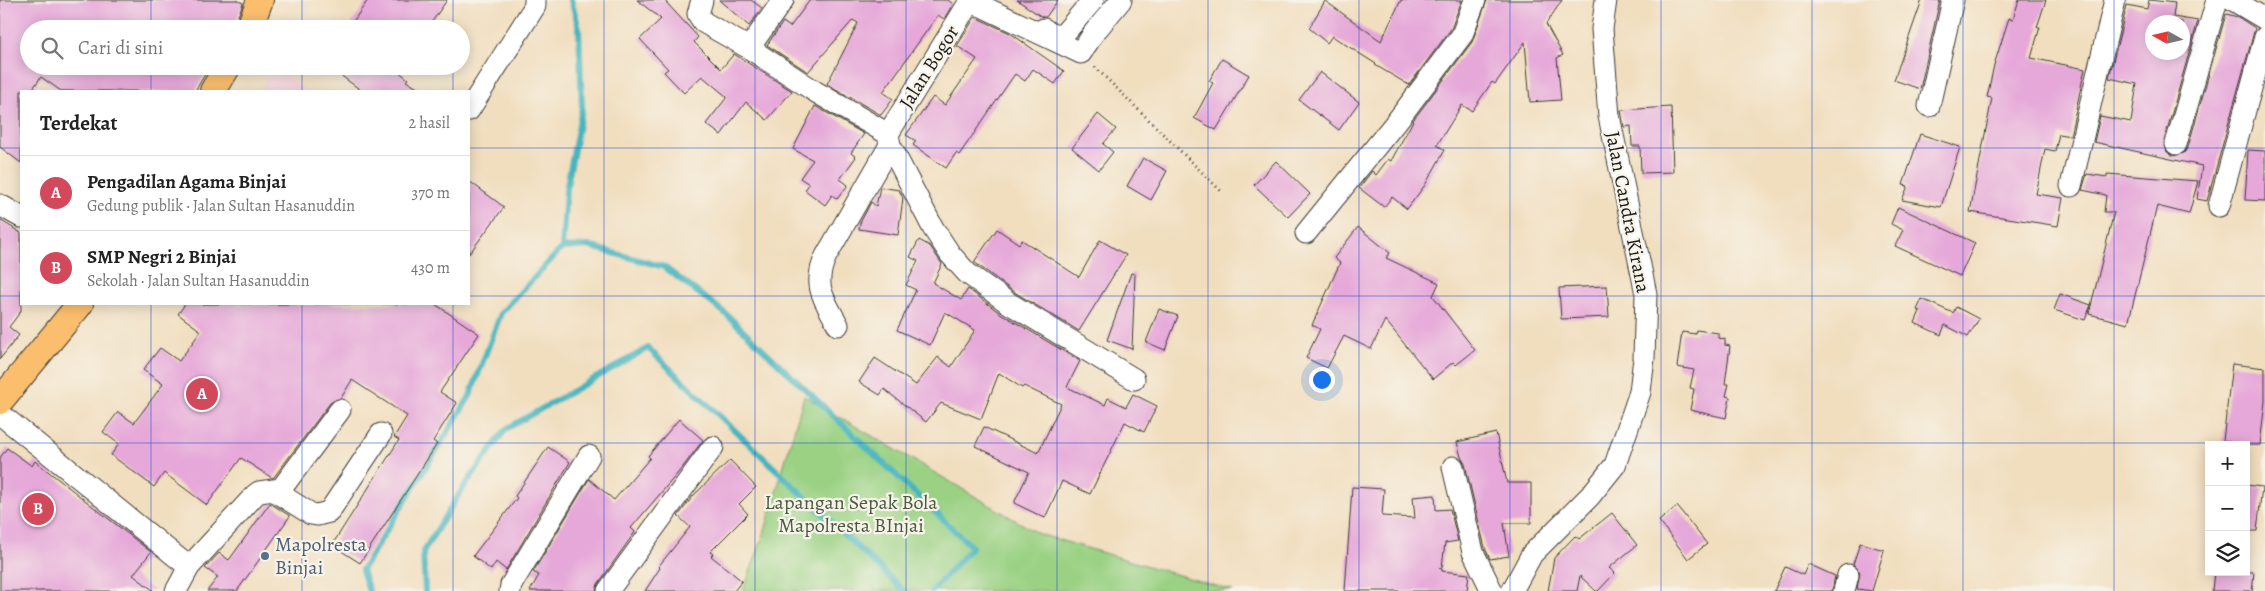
<!DOCTYPE html>
<html lang="id">
<head>
<meta charset="utf-8">
<style>
  body { margin:0; font-family:Alegreya,serif; background:#f2f2f2; color:#222 }
  .controls { position:absolute; right:15px; bottom:15px; display:grid; overflow:hidden; border-radius:0px; box-shadow:0 2px 12px #0003 }
  .controls button { width:45px; height:45px; display:grid; place-items:center; padding:0; border:0; border-bottom:1px solid #e0e0e0; background:#fff; color:#222; font:25px sans-serif }
  .compass { position:absolute; left:2145px; top:15px; width:45px; height:45px; border-radius:50%; background:#fff; box-shadow:0 2px 12px #0003; rotate:278deg }
  .you { position:absolute; left:1321px; top:379px; width:18px; height:18px; margin:-12px; border:4px solid #fff; border-radius:50%; background:#1a73e8; box-shadow:0 0 0 8px #1a73e833 }
  .badge { display:grid; place-items:center; width:32px; height:32px; border-radius:50%; background:#d1495b; color:#fff; font-size:16px; font-weight:700 }
  .pin { position:absolute; translate:-50% -50%; border:2px solid #fff; box-shadow:0 1px 5px #0006 }
  .list { margin:0; padding:0; list-style:none }
  h2 { display:flex; justify-content:space-between; align-items:center; height:65px; margin:0; padding:0 20px; font-size:21px }
  h2 small { font-size:16px; font-weight:400; color:#767676 }
  .list li { display:grid; grid-template-columns:32px 1fr auto; gap:15px; align-items:center; box-sizing:border-box; height:75px; padding:0 20px; border-top:1px solid #e0e0e0 }
  .list b { display:block; font-size:19px; white-space:nowrap }
  .list p { margin:0; font-size:16px; white-space:nowrap; color:#767676 }
  .list em { font-size:16px; font-style:normal; color:#767676 }
  .icon { flex:none; width:28px; height:28px; fill:none; stroke:currentColor; stroke-width:2; stroke-linecap:round; stroke-linejoin:round }
  .map { position:relative; flex:none; width:2265px; height:591px; overflow:hidden }
  .search { position:absolute; background:#fff; box-shadow:0 2px 12px #0003; left:20px; top:20px; width:450px; height:55px; display:flex; align-items:center; gap:12px; box-sizing:border-box; padding:0 18px; border-radius:28px; color:#767676; font-size:19px }
  .panel { position:absolute; background:#fff; box-shadow:0 2px 12px #0003; left:20px; top:90px; width:450px; height:215px; border-radius:0px }
  .map>svg:first-child { display:block }
  .built { fill:#f5cfdc }
  .green { fill:#9ad183; stroke:#5b7650 }
  .lines { fill:none; stroke-linecap:round; stroke-linejoin:round }
  .stream { stroke:#46b5be; stroke-width:6 }
  .building { fill:#e6a8d9; fill-rule:evenodd }
  .minor-casing { stroke:#3c3934; stroke-width:23 }
  .major-casing { stroke:#3c3934; stroke-width:28 }
  .path { stroke:#3c3934; stroke-width:3; stroke-dasharray:1 4; stroke-linecap:butt }
  .minor { stroke:#fff; stroke-width:21 }
  .major { stroke:#fabe6d; stroke-width:26 }
  .grid { fill:none; stroke:#1d4ed8; stroke-width:1; stroke-opacity:0.55 }
  .service-dot { fill:#5c6f8a; stroke:#f7f3e8; stroke-width:2 }
  .labels { text-anchor:middle; dominant-baseline:central; stroke-width:4.5; stroke-linejoin:round; paint-order:stroke }
  .street-label { font-size:20px; fill:#1c1c1c; stroke:#f7f3e8 }
  .park-label { font-size:20px; fill:#485b40; stroke:#f7f3e8 }
  .service-label { font-size:20px; fill:#4e5e75; stroke:#f7f3e8; text-anchor:start }
</style>
</head>
<body>
<div class="map">
<svg width="2265" height="591" viewBox="0 0 2265 591">
  <rect width="100%" height="100%" fill="#f7f3e8"/>
  <filter id="ink" filterUnits="userSpaceOnUse"><feTurbulence type="fractalNoise" baseFrequency=".02" numOctaves="2"/><feDisplacementMap in="SourceGraphic" scale="10" xChannelSelector="R" yChannelSelector="G"/><feConvolveMatrix kernelMatrix="1 2 1 2 8 2 1 2 1" color-interpolation-filters="sRGB"/></filter>
  <filter id="wash" filterUnits="userSpaceOnUse"><feTurbulence type="fractalNoise" baseFrequency=".0096" numOctaves="4" result="noise"/><feDisplacementMap in="SourceGraphic" scale="20" xChannelSelector="R" yChannelSelector="G"/><feGaussianBlur stdDeviation="1.12" result="paint"/><feColorMatrix in="noise" values="0 0 0 0 0 0 0 0 0 0 0 0 0 0 0 0 0 1.4 0 .05"/><feComposite in="paint" operator="in"/></filter>
  <g filter="url(#wash)">
    <rect width="100%" height="100%" fill="#f1debf"/>
    <path class="built" d="M275,68l32,23h-49z
      M469,180l37,26 -37,54z"/>
    <path class="green" d="M804,396l235,138 194,57h-490l21,-57z"/>
    <g class="lines">
      <path class="stream" d="M562,248l4,-57 16,-83 -3,-80 -8,-28
        M369,591l-7,-21 108,-174 31,-83 61,-65 26,-2 76,21 61,46 247,234 -40,44
        M425,591l-2,-39 40,-64 43,-59 142,-81 256,243"/>
    </g>
    <g id="blocks">
      <path class="building" d="M0,0h237l6,3 -10,26h-204v37h181l-15,25h-134l-20,-14 -10,14h-10v72l-21,-16z
        M368,0h79l-20,29h-79z
        M637,0h27l34,37 -4,5 27,27 13,-15 58,37 -25,29 -21,-18 -25,33 -15,-11 21,-27 -25,-21 -18,17 -20,-21 4,-3 -28,-30 21,-20z
        M719,0h32l11,8 -13,18z
        M810,0h138l5,4 -9,15 -6,-4 -55,77 10,7 -12,16 -54,-31 31,-61 -5,-3 -45,52 -41,-27 16,-23 7,5z
        M1017,0h41l-12,17h-4z
        M1401,0h61l-11,29 -42,56 -34,-20 1,-1 -44,-28 -5,7 -18,-15 16,-27 56,40z
        M1487,0h75l-16,24 17,31 -6,3 4,42 -31,2 -5,-60 -30,42 -3,-2 -20,29 -10,-6 -25,40 8,5 -20,35 -18,24 -15,-12 -8,10 -25,-19 13,-17 4,4 12,-16 3,2 23,-42 58,-77z
        M1922,0h18l-20,89 -26,-9z
        M2019,0h27l-9,27h3l-9,31 54,11 -15,67 -11,-2 -4,17 -10,-2 -9,45 27,4 -5,28 -88,-14 22,-114 -5,-1 7,-32 15,-47 4,1z
        M2149,0l26,3 -2,14 25,4 -34,120 3,11 6,4 11,-3 4,-6 38,-133 12,3 17,11 -48,173 -10,-2 5,-33 -108,-24 6,-26 31,6 6,-38 -28,-6 18,-73 20,4zM2152,22h30v30h-30z
        M975,17l35,16 54,38 -9,13 -22,-15 -8,12 -10,-7 -56,81 -3,-2 -10,15 -33,-23 3,-4 -10,-6 27,-38 12,8 32,-46 -20,-13z
        M1222,59l27,16 -33,55 -22,-12 19,-35 -4,-2z
        M328,66h64l16,13 -2,2 16,10h-60z
        M1320,72l39,30 -20,28 -40,-30z
        M815,106l49,28 -13,19 5,4 -16,22 8,6 -11,14 -5,-4 -7,10 -20,-15 4,-6 -9,-6 13,-18 -20,-11z
        M1671,107l2,65 -32,1 -1,-27h-8l-1,-20 -7,1 -3,-17z
        M1098,114l18,15 -13,15 10,8 -14,18 -27,-22z
        M1920,134l40,13 -19,60 -39,-7 6,-14 -5,-1z
        M2248,150l17,1v50l-20,-1z
        M1143,158l24,13 -16,29 -24,-14z
        M1276,161l34,33 -22,23 -34,-32z
        M2087,174l20,3v-3l91,7 -9,33 -32,-8 -29,118 -39,-10 25,-102h-10l2,-17 -24,-5z
        M469,181l35,26 -35,47z
        M880,187l19,3 4,8 -5,37 -39,-6 1,-6 11,-21 5,4z
        M1898,207l77,36 -15,33 -65,-30 8,-16 -12,-6z
        M0,220l21,13v78l-12,16 10,8 -19,24z
        M1358,227l32,26 -4,5 53,25 -6,13 42,54 -19,15 -3,-3 -20,17 -48,-59 -14,29 -27,-13 -17,32 -21,-10 14,-29 -8,-4 28,-62 -6,-5z
        M997,229l22,15 3,-4 57,37 21,-37 26,15 -47,76 -65,-39 -40,-30z
        M919,240l11,6 12,18 -9,19 28,17 7,-11 32,24 80,48 -13,26 38,18 3,-7 18,9 7,-13 24,12 -13,26 -19,-10 -35,72 -28,-13 -17,37 -31,-15 15,-31 -54,-26 9,-19 54,26 23,-49 -37,-18 -2,2 -23,-15 -18,46 -40,-16 -15,19 -42,-33 -4,6 -21,-13 16,-24 41,27 22,-28 13,10 24,-37 -30,-18 -15,33 -33,-15 19,-40 -10,-5 12,-24 -8,-4z
        M1131,273l4,1 -3,75 -25,-9z
        M1607,286l2,31 -48,2 -2,-31z
        M2060,294l31,11 -6,15 -31,-10z
        M1922,299l31,14 3,-6 23,12 -11,18 -23,-12 -4,10 -26,-12 5,-12 -3,-1z
        M185,304h250l44,30 -39,58 17,11 -24,38 4,3 -77,119 -28,-18 67,-105 -5,-3 13,-21 -55,-36 -11,18 -11,5 -56,74 -2,1 -31,-20 -34,47 -43,-32 -10,14 -43,-32 8,-11 -16,-12 15,-20 16,11 29,-39 -20,-14 17,-22 19,13 22,-30 -23,-17z
        M1159,309l19,7 -13,34 -19,-8z
        M1696,330l22,3v5l7,1v6l5,1 -5,38h4l-3,12 4,1 -4,21 -36,-8 4,-21 -4,-1 4,-18 -17,-3 5,-35 13,2z
        M2232,364l33,4v33l-5,44h-25v-2l-12,-2z
        M679,419l24,21 -20,27 -52,61 4,4 -37,52 -2,7h-66l9,-16 -6,-3 56,-93 25,21 36,-42 -2,-2z
        M1496,433l11,50h24v40h-27l5,33 -19,3 -5,-11 -20,-84 -4,-7 -4,-15z
        M548,447l22,15 -64,108 -10,-8 -5,8 -18,-14 44,-58 -2,-2z
        M7,448l25,18 3,-5 116,91 -18,23 21,16h-154v-133z
        M730,460l26,27 -17,17 9,10 -38,38 3,2 -2,2 31,25 -8,10h-89l15,-23 -2,-1 32,-40 -12,-11 15,-20z
        M2246,485l16,2 -5,44h-11z
        M1352,487l32,2 -2,27 33,2 -2,-21 22,-2 1,15 14,-1 8,32 -13,2 -3,24 -3,1 3,1v2l27,3 -2,17h-122z
        M270,503l20,13 -53,75h-30l11,-14 -13,-9 2,-2 12,-13 10,7z
        M1677,506l30,38 -19,15 -29,-38z
        M1612,513l25,32 -28,23 6,5 -17,18h-2l-16,-15 -3,15h-29l6,-33 21,-22 4,3z
        M1860,543l24,7 -12,41 -15,-2 3,-17 -7,-8z
        M1808,564l27,12 -3,15h-58l11,-24 18,8z
        M2214,572h40l-2,19h-40z"/>
    </g>
  </g>
  <g filter="url(#ink)">
    <use href="#blocks" fill-opacity="0" stroke="#3c3934" stroke-width="1"/>
    <g class="lines">
      <defs>
        <path id="minor" d="M702,0l-4,14 5,8 46,26 67,44 72,42 2,11 43,83 17,26 17,19 40,29 127,77
          M969,0l112,53 12,-19 28,-34
          M2233,0l32,19
          M1044,29l8,6h11l30,-35
          M749,48l34,-48
          M1929,106l24,-106
          M469,110l66,-104v-6
          M888,134l82,-133
          M2176,144l41,-144
          M2071,186l44,-186
          M0,205l21,12
          M2219,206l46,-169
          M1306,233l94,-116 62,-82 13,-35
          M838,325c-14,-26 -26,-39 -12,-69l64,-111
          M0,414l189,153
          M1453,467l20,85 19,39
          M276,492l35,22 6,1 12,-3 52,-78
          M176,591l13,-24 66,-72 4,-3 22,-3 59,-79
          M510,591l1,-6 78,-129
          M608,591l105,-144
          M1512,591l20,-37 58,-58 25,-31 25,-73 4,-34 2,-64 -37,-178 -7,-87 4,-29
          M1844,591l4,-16"/>
        <path id="major" d="M249,29l11,-29
          M213,91l15,-25
          M0,401l80,-97"/>
      </defs>
      <use href="#minor" class="minor-casing"/>
      <use href="#major" class="major-casing"/>
      <path class="path" d="M1095,67l126,124"/>
      <use href="#minor" class="minor"/>
      <use href="#major" class="major"/>
    </g>
  </g>
  <path class="grid" d="M151,0v29M302,0v29M453,0v29M604,0v591M755,0v591M906,0v591M1057,0v591M1208,0v591M1359,0v591M1510,0v591M1661,0v591M1812,0v591M1963,0v591M2114,0v591M151,66v25M302,66v25M453,66v25M0,148h21M469,148h1796M0,296h21M469,296h1796M151,304v287M302,304v287M453,304v287M0,443h2265"/>
  <circle class="service-dot" cx="265" cy="556" r="5"/>
  <g class="labels">
    <g class="street-label">
      <text transform="translate(929 67) rotate(-58)">Jalan Bogor</text>
      <text transform="translate(1628 212) rotate(79)">Jalan Candra Kirana</text>
    </g>
    <g class="park-label">
      <text x="851" y="502">Lapangan Sepak Bola<tspan x="851" dy="23">Mapolresta BInjai</tspan></text>
    </g>
    <g class="service-label">
      <text x="275" y="544">Mapolresta<tspan x="275" dy="23">Binjai</tspan></text>
    </g>
  </g>
</svg>
<div class="controls">
<button>+</button>
<button>−</button>
<button><svg class="icon" aria-label="layers" viewBox="0 0 24 24"><path d="M12 4l9 5-9 5-9-5zM3 14l9 5 9-5"/></svg></button>
</div>
<svg class="compass" viewBox="-18 -18 36 36"><path d="M0-13l5 13h-10z" fill="#e53935"/><path d="M0 13l5-13h-10z" fill="#767676"/></svg>
<div class="you"></div>
<div class="pin badge" style="left:202px;top:394px">A</div>
<div class="pin badge" style="left:38px;top:509px">B</div>
<div class="search"><svg class="icon" aria-label="search" viewBox="0 0 24 24"><circle cx="10" cy="10" r="6"/><path d="M15 15l6 6"/></svg>Cari di sini</div>
<section class="panel">
<h2>Terdekat<small>2 hasil</small></h2>
<ul class="list">
<li><span class="badge">A</span><div><b>Pengadilan Agama Binjai</b><p>Gedung publik · Jalan Sultan Hasanuddin</p></div><em>370 m</em></li>
<li><span class="badge">B</span><div><b>SMP Negri 2 Binjai</b><p>Sekolah · Jalan Sultan Hasanuddin</p></div><em>430 m</em></li>
</ul>
</section>
</div>
</body>
</html>
